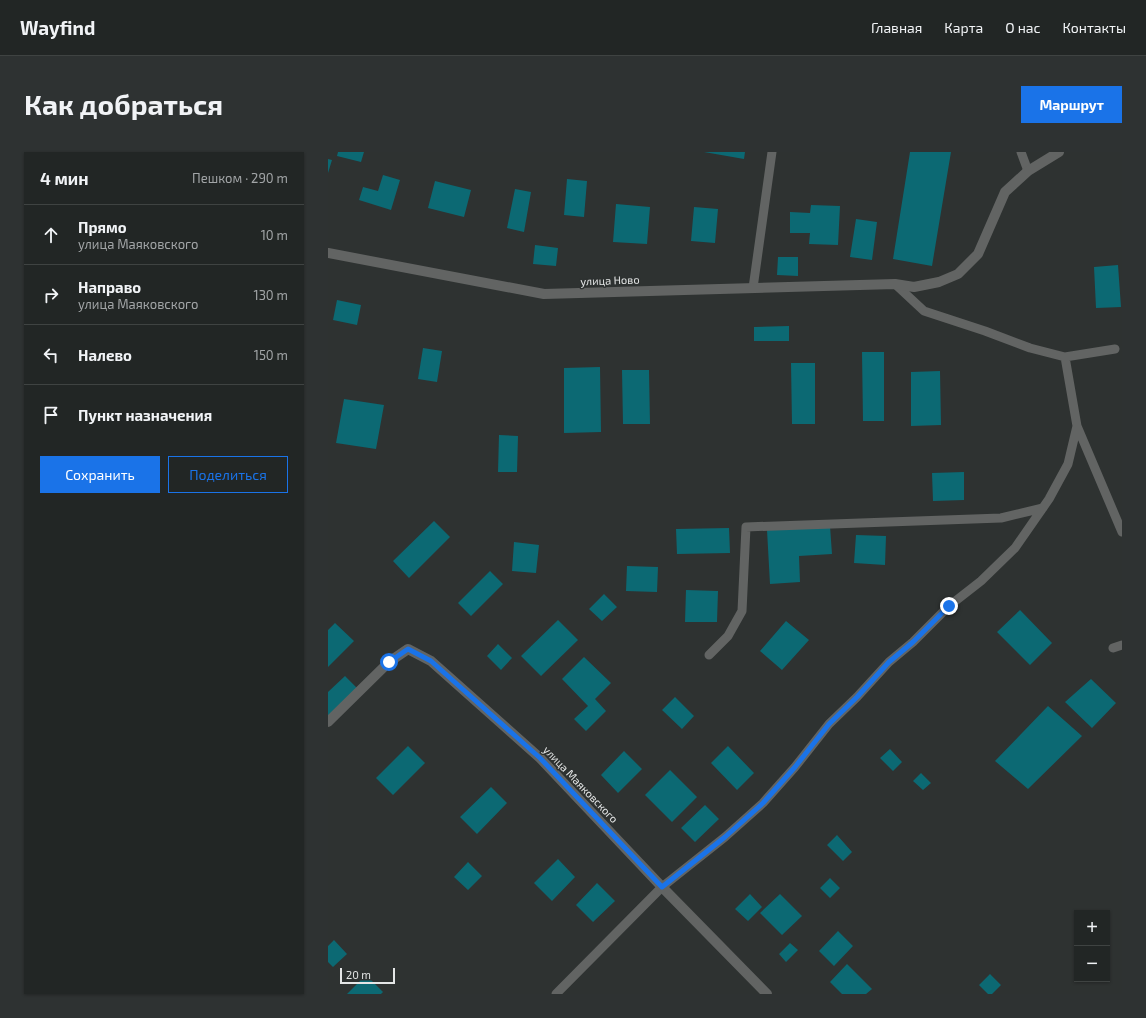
<!DOCTYPE html>
<html lang="ru">
<head>
<meta charset="utf-8">
<style>
  body { margin:0; font-family:"Exo 2",sans-serif; background:#2e3232; color:#f1f3f6 }
  .controls { position:absolute; right:12px; bottom:12px; display:grid; overflow:hidden; border-radius:0px; box-shadow:0 1px 3px #0004 }
  .controls button { width:36px; height:36px; display:grid; place-items:center; padding:0; border:0; border-bottom:1px solid #3f4342; background:#222625; color:#f1f3f6; font:20px sans-serif }
  .scale { position:absolute; left:12px; bottom:10px; width:55px; box-sizing:border-box; padding-left:4px; border:2px solid #e4e6e6; border-top:0; font-size:11px; line-height:14px; white-space:nowrap; color:#e4e6e6; -webkit-text-stroke:3px #2e3231; paint-order:stroke }
  .stop { position:absolute; width:12px; height:12px; margin:-9px; border:3px solid #1a73e8; border-radius:50%; background:#fff }
  .stop.end { background:#1a73e8; border-color:#fff; box-shadow:0 1px 4px #0008 }
  .list { margin:0; padding:0; list-style:none }
  h2 { display:flex; justify-content:space-between; align-items:center; height:52px; margin:0; padding:0 16px; font-size:17px }
  h2 small { font-size:13px; font-weight:400; color:#a2a5a7 }
  .list li { display:grid; grid-template-columns:26px 1fr auto; gap:12px; align-items:center; box-sizing:border-box; height:60px; padding:0 16px; border-top:1px solid #3f4342 }
  .list b { display:block; font-size:15px; white-space:nowrap }
  .list p { margin:0; font-size:13px; white-space:nowrap; color:#a2a5a7 }
  .list em { font-size:13px; font-style:normal; color:#a2a5a7 }
  .actions { display:flex; gap:8px; padding:12px 16px }
  .actions a { flex:1; padding:9px 0; border:1px solid #1a73e8; border-radius:0px; text-align:center; font-size:14px; color:#1a73e8 }
  .actions .main { background:#1a73e8; color:#fff }
  .icon { flex:none; width:22px; height:22px; fill:none; stroke:currentColor; stroke-width:2; stroke-linecap:round; stroke-linejoin:round }
  .map { position:relative; flex:none; width:794px; height:842px; overflow:hidden; border-radius:0px }
  header { display:flex; align-items:center; gap:24px; box-sizing:border-box; height:56px; padding:0 20px; background:#222625; border-bottom:1px solid #3f4342 }
  header strong { font-size:19px }
  nav { display:flex; gap:22px; margin-inline-start:auto; font-size:14px }
  .intro { display:flex; align-items:center; justify-content:space-between; box-sizing:border-box; height:96px; padding:0 24px }
  h1 { margin:0; font-size:28px }
  .button { padding:10px 18px; border-radius:0px; background:#1a73e8; color:#fff; font-size:14px; font-weight:700 }
  main { display:flex; gap:24px; padding:0 24px }
  aside { flex:1; background:#222625; border-radius:0px; box-shadow:0 1px 3px #0004 }
  .map>svg:first-child { display:block }
  .building { fill:#0c6973 }
  .lines { fill:none; stroke-linecap:round; stroke-linejoin:round }
  .lane { stroke:#626463; stroke-width:9 }
  .street { stroke:#626463; stroke-width:10 }
  .route { stroke:#1a73e8; stroke-width:5 }
  .labels { text-anchor:middle; dominant-baseline:central; stroke-width:3; stroke-linejoin:round; paint-order:stroke }
  .street-label { font-size:11px; fill:#e4e6e6; stroke:#2e3231 }
</style>
</head>
<body>
<header>
<strong>Wayfind</strong>
<nav><a>Главная</a><a>Карта</a><a>О нас</a><a>Контакты</a></nav>
</header>
<div class="intro"><h1>Как добраться</h1><a class="button">Маршрут</a></div>
<main>
<aside>
<h2>4 мин<small>Пешком · 290 m</small></h2>
<ul class="list">
<li><svg class="icon" aria-label="ahead" viewBox="0 0 24 24"><path d="M12 20V5M6 11l6-6 6 6"/></svg><div><b>Прямо</b><p>улица Маяковского</p></div><em>10 m</em></li>
<li><svg class="icon" aria-label="right" viewBox="0 0 24 24"><path d="M7 20v-9h11M14 6l5 5-5 5"/></svg><div><b>Направо</b><p>улица Маяковского</p></div><em>130 m</em></li>
<li><svg class="icon" aria-label="left" viewBox="0 0 24 24"><path d="M17 20v-9H6M10 6l-5 5 5 5"/></svg><div><b>Налево</b></div><em>150 m</em></li>
<li><svg class="icon" aria-label="arrive" viewBox="0 0 24 24"><path d="M6 21V4h12l-3 4 3 4H6"/></svg><div><b>Пункт назначения</b></div></li>
</ul>
<div class="actions"><a class="main">Сохранить</a><a>Поделиться</a></div>
</aside>
<div class="map">
<svg width="794" height="842" viewBox="0 0 794 842">
  <rect width="100%" height="100%" fill="#2e3231"/>
  <path class="building" d="M10,0h26l-3,10 -24,-6z
    M376,0h41l-1,7z
    M582,0h41l-19,114 -39,-7z
    M0,7l4,1 -4,13z
    M55,23l17,5 -9,30 -32,-10 4,-13 15,4z
    M239,27l20,2 -3,36 -20,-2z
    M107,29l36,9 -7,27 -36,-9z
    M187,37l16,3 -7,40 -17,-4z
    M288,52l34,3 -3,37 -34,-2z
    M483,53l29,1 -2,39 -29,-1 1,-11h-20v-21l20,1z
    M366,55l24,2 -3,34 -24,-2z
    M528,67l21,3 -5,38 -22,-3z
    M207,93l23,3 -2,18 -23,-2z
    M450,105h20v19l-21,-1z
    M790,113l3,42 -25,1 -2,-41z
    M9,148l24,5 -4,20 -24,-5z
    M461,174v15h-35v-14z
    M95,196l19,3 -5,31 -19,-3z
    M534,200h22v69h-21z
    M463,211h24v61h-23z
    M272,215l1,65 -37,1v-65z
    M294,218h27l1,54h-27z
    M612,219l1,54 -30,1v-54z
    M16,247l40,6 -8,44 -40,-6z
    M171,283l19,1 -1,36h-19z
    M636,320v28l-31,1 -1,-28z
    M106,369l16,16 -41,41 -16,-17z
    M502,374l2,28 -33,2 1,26 -30,2 -3,-54z
    M401,376l1,25 -53,1 -1,-25z
    M528,383l30,1 -1,29 -31,-2z
    M186,390l25,3 -3,28 -24,-2z
    M299,414l31,1 -1,25 -31,-1z
    M162,419l13,13 -32,32 -13,-13z
    M358,438l32,1 -1,31h-32z
    M276,442l13,13 -15,14 -13,-12z
    M692,458l32,33 -22,22 -33,-33z
    M230,468l20,20 -37,36 -20,-20z
    M458,469l23,19 -27,30 -22,-19z
    M7,471l19,18 -26,26v-37z
    M170,492l14,14 -11,12 -14,-14z
    M256,505l27,26 -16,16 11,12 -20,20 -12,-12 14,-13 -26,-27z
    M17,524l12,12 -29,29v-25z
    M763,527l25,24 -24,25 -27,-26z
    M347,545l19,19 -12,13 -20,-19z
    M720,554l34,30 -54,53 -33,-28z
    M80,594l17,17 -32,32 -17,-17z
    M400,594l26,27 -17,17 -26,-27z
    M562,597l12,13 -9,9 -13,-13z
    M296,599l18,18 -24,24 -17,-18z
    M342,618l27,27 -25,25 -27,-27z
    M593,621l10,10 -8,7 -10,-9z
    M163,635l16,16 -30,31 -17,-17z
    M377,653l14,14 -24,23 -14,-14z
    M509,683l15,17 -9,9 -16,-16z
    M230,707l17,18 -23,24 -18,-18z
    M140,710l14,14 -14,14 -14,-13z
    M502,726l10,10 -10,10 -10,-10z
    M269,731l18,18 -22,21 -17,-17z
    M422,742l12,13 -14,14 -13,-12z
    M452,742l22,22 -20,19 -22,-22z
    M510,779l15,15 -19,20 -15,-15z
    M6,788l13,14 -14,13 -5,-5v-16z
    M462,791l8,7 -12,12 -7,-8z
    M519,812l25,25 -6,5h-24l-12,-12z
    M662,822l11,11 -9,9h-4l-9,-9z
    M38,823l17,17 -2,2h-34z"/>
  <g class="lines">
    <path class="lane" d="M693,0l7,19
      M567,132l29,27 61,20 45,17 35,9 12,69 45,106
      M425,136l19,-136
      M737,205l50,-8
      M785,496l9,-3
      M381,503l19,-19 14,-25 4,-84 255,-9 42,-10
      M228,842l106,-107 63,-50 38,-34 32,-36 34,-43 28,-27 32,-35 24,-20 36,-36 32,-25 34,-33 34,-49 19,-35 9,-38"/>
    <path class="street" d="M0,101l216,41 351,-10 19,3 25,-5 19,-8 20,-20 27,-62 23,-21 31,-19
      M0,570l61,-60 19,-13 23,12 109,97 122,129 105,107"/>
  </g>
  <g class="lines">
    <path class="route" d="M61,510l19,-13 23,12 109,97 122,129 63,-50 38,-34 32,-36 34,-43 28,-27 32,-35 24,-20 36,-36"/>
  </g>
  <g class="labels">
    <g class="street-label">
      <text transform="translate(282 128) rotate(-2)">улица Ново</text>
      <text transform="translate(253 632) rotate(46)">улица Маяковского</text>
    </g>
  </g>
</svg>
<div class="controls">
<button>+</button>
<button>−</button>
</div>
<div class="scale">20 m</div>
<div class="stop" style="left:61px;top:510px"></div>
<div class="stop end" style="left:621px;top:454px"></div>
</div>
</main>
</body>
</html>
